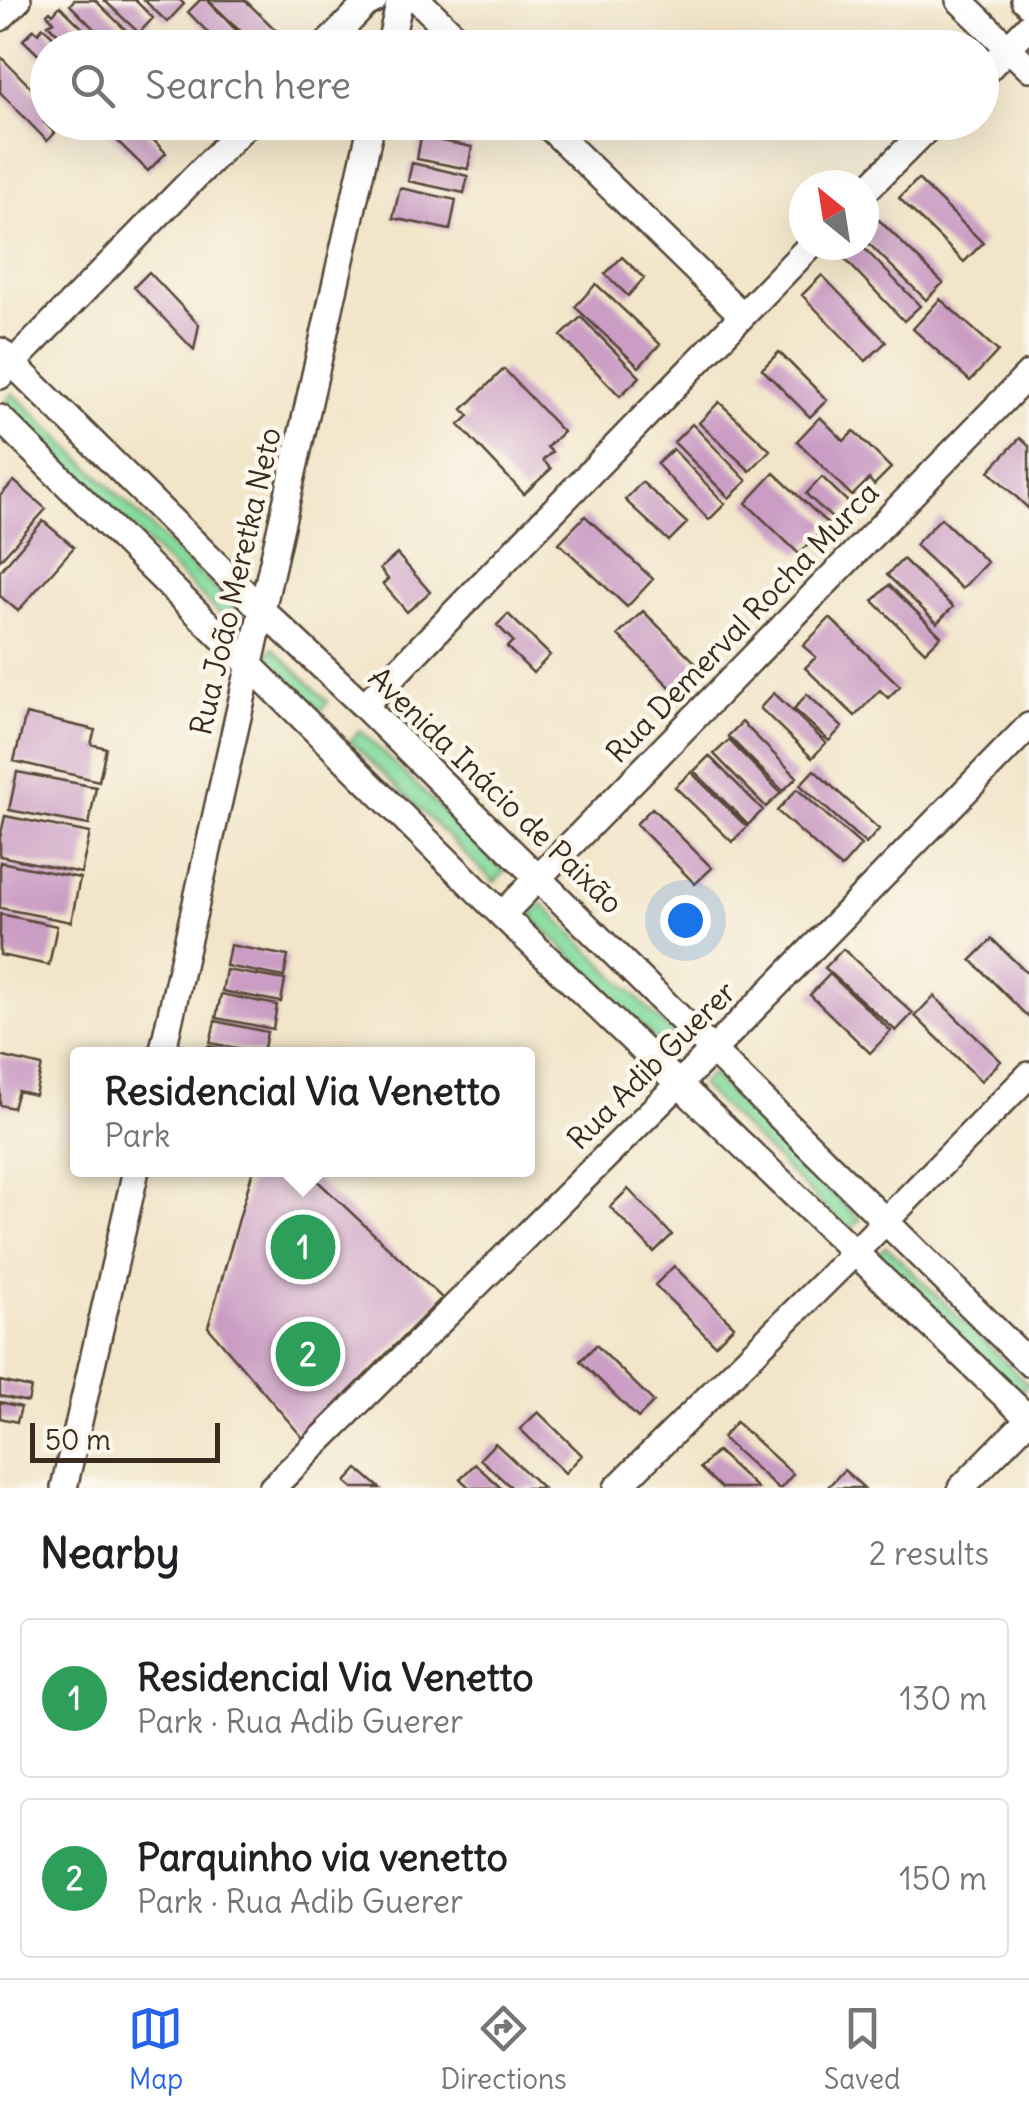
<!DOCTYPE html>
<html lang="en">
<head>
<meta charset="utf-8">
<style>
  body { margin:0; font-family:Delius,sans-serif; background:#f6f6f6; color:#202124 }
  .compass { position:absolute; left:789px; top:170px; width:90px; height:90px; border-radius:50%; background:#fff; box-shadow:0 10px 40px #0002; rotate:330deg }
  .scale { position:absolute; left:30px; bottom:25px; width:190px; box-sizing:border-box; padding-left:10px; border:5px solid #3b2a1e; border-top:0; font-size:28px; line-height:35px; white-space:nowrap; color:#3b2a1e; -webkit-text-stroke:8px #fbf7ec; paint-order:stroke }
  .you { position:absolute; left:685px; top:920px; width:35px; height:35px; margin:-25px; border:8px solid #fff; border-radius:50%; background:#1a73e8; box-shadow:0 0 0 15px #1a73e833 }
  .badge { display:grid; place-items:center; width:65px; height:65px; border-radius:50%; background:#2563eb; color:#fff; font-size:32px; font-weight:700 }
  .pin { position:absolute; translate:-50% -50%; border:5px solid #fff; box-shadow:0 2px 10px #0006 }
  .popup { position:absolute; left:70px; top:1047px; width:465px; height:130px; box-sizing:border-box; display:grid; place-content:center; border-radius:10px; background:#fff; filter:drop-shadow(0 2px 8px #0005); font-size:32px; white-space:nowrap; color:#757577 }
  .popup b { font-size:38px; color:#202124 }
  .popup::after { content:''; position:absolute; left:50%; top:100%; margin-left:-20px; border:20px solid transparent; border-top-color:#fff }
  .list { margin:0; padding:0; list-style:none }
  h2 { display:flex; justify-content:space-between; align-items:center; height:130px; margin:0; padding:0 40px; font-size:42px }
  h2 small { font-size:32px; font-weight:400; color:#757577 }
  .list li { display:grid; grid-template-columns:65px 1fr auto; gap:30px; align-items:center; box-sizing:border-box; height:160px; margin:0 20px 20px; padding:0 20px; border:2px solid #e0e0e0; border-radius:10px }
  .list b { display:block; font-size:38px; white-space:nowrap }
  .list p { margin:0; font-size:32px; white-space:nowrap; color:#757577 }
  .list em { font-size:32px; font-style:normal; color:#757577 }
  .icon { flex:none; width:55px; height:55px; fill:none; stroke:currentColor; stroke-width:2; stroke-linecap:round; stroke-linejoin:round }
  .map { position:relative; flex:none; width:1029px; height:1488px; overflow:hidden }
  .search { position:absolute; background:#fff; box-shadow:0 10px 40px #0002; left:30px; right:30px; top:30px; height:110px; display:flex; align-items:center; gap:25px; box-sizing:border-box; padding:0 35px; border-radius:55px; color:#757577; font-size:38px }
  .sheet { height:490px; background:#fff }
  nav { display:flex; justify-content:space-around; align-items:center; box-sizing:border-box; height:140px; border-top:2px solid #e0e0e0; background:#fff; font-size:28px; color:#757577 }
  nav a { display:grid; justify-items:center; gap:5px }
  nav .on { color:#2563eb }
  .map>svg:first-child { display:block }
  .green { fill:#85db9f; stroke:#60825e; stroke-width:2.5 }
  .building { fill:#cb9dc4 }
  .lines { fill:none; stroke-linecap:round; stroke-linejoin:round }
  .street-casing { stroke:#564638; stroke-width:30 }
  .street { stroke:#fff; stroke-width:25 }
  .labels { text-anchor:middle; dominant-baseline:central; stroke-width:9; stroke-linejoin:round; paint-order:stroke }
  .street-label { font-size:30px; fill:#3b2a1e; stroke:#fbf7ec }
</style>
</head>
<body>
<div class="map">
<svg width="1029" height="1488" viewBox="0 0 1029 1488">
  <rect width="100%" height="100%" fill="#fbf7ec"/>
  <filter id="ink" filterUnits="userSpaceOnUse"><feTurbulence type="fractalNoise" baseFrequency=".01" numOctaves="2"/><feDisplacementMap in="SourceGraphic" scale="20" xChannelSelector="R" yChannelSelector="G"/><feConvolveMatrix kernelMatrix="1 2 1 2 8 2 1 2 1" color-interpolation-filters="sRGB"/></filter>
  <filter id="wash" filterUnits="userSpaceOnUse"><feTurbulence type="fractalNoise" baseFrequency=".0048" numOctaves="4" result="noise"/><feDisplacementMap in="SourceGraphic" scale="40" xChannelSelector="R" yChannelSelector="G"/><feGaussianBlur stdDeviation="2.25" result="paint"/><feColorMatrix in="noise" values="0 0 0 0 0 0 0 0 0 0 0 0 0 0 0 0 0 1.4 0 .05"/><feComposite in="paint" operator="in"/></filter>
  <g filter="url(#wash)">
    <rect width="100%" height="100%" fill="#f2e5c9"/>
    <path class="green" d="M13,393l227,220 -10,11 -226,-220z
      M273,648l55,54 -8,9 -56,-54z
      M360,730l145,142 -11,10 -144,-141z
      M543,904l138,138 -11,12 -139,-138z
      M711,1074l149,146 -11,11 -149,-146z
      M886,1246l142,138 -11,11 -142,-137z"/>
    <g id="blocks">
      <path class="building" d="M74,0h21l38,37 -10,11h-10l-43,-43z
        M104,0h31l18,18 -14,15z
        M144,0h36l4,4 -17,18z
        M200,0h7l46,48h-30l-35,-36z
        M208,0h37l38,37 -9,11h-16z
        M60,6l43,42h-31l-24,-24 6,-3 -7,-7 3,-3 3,3z
        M43,27l22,21h-17v16l-25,-24 11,-11 4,4z
        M0,56l48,49v13l-4,4 11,11 -8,8 -47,-49z
        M113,122h23l30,31 -18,18 -42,-41z
        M421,137l51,10 -4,22 -51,-10z
        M412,163l56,13 -4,17 -56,-12z
        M918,179l65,64 -19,19 -65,-64z
        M400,188l56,12 -6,30 -57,-12z
        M879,220l64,63 -17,17 -62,-61v-4z
        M854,245h7l59,61 -16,15 -62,-65z
        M622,257l22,21 -16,18 -23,-22z
        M149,272l50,53 -5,25 -60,-63z
        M822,275l64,67 -20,19 -64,-66z
        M596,284l64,60 -21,23 -64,-60z
        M940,299l58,52 -28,30 -57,-52z
        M581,317l59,60 -20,19 -59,-60z
        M779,352l48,48 -17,17 -48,-48z
        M504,369l59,63 -16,15 5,5 -9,8 8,9 -27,25 -65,-69 10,-9 -6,-7z
        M719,402l51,48 -20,21 -51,-48z
        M820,417l24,24 10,-10 37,37 -17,17 -5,-6 -17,17 -55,-55z
        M692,424l55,57 -18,17 -55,-56z
        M1020,438l9,8v63l-40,-38z
        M673,449l52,55 -16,16 -52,-56z
        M774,473l54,51 -29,30 -53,-51z
        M822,477l29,28 -16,16 -29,-27z
        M14,481l32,28 -46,51v-64z
        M642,482l45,41 -18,18 -44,-41z
        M585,516l68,63 -26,28 -68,-64z
        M941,518l46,44 -25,27 -47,-44z
        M43,521l31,26 -56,64 -18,-15v-25z
        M397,554l33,38 -23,20 -24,-28 5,-5 -8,-10z
        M903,559l50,48 -16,16 -50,-48z
        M889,585l52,51 -16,16 -52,-51z
        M643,611l54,53 -25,25 -54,-54z
        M508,614l42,41 -17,18 -26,-26 6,-6 -16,-16z
        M830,618l70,68 -12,12 -8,-8 -25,26 -50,-48 11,-11 -13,-11z
        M774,693l52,50 -14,15 -52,-50z
        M807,694l35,33 -13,14 -35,-32z
        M26,714l69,16 -4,14 15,4 -7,33 -85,-20z
        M742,722l55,55 -14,14 -55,-55z
        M729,740l52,53 -15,14 -52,-53z
        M709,756l54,54 -15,15 -54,-54z
        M814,770l65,59 -13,15 -66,-59z
        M17,772l79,15 -7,38 -80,-15z
        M691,772l56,55 -15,15 -57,-55z
        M797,789l64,56 -20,23 -64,-57z
        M652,808l60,60 -17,16 -59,-60z
        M5,816l85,17 -9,40 -81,-17v-18z
        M0,862l80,16 -9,44 -71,-14z
        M0,914l57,12 -8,39 -49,-10z
        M992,939l37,36v43l-58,-58z
        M230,945l58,11 -4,21 -58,-11z
        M843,949l70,64 -17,18 -71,-63z
        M226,970l59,10 -4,22 -59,-11z
        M830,974l61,57 -21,22 -60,-58z
        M221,994l56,11 -4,24 -57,-11z
        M934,996l67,65 -20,20 -66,-65z
        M215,1021l52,11 -4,21 -53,-10z
        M208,1046l37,7 -1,1h-37z
        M0,1056l42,10 -7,29 -17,-4 -5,17 -13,-3z
        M253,1170h53l136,128 -139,140 -95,-111z
        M628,1189l44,46 -18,17 -44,-45z
        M674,1266l60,60 -19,19 -60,-60z
        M596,1345l58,57 -16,16 -58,-57z
        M0,1381l31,7 -3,14 -28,-6z
        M0,1402l21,5 -4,15 -17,-4z
        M538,1412l44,43 -17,18 -45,-44z
        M736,1422l57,52 -12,14h-3l-56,-50z
        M495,1443l48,45h-31l-32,-29z
        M717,1451l40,37h-36l-21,-20z
        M475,1464l26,24h-31l-10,-9z
        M358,1469l22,19h-27l-7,-6z
        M844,1470l20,18h-37z"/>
    </g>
  </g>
  <g filter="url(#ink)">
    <use href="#blocks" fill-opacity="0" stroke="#564638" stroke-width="2.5"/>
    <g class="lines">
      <defs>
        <path id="street" d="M418,0l49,48
          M959,0l70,68
          M1024,0l5,5
          M0,18l18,-18
          M323,48l43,-44 8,-4
          M389,48l11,-48
          M982,75l47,-49
          M544,122l197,192
          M864,192l70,-70
          M0,351l262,259 102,96 665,657
          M0,376l249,-254
          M0,418l502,497 527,504
          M364,706l447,-461
          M502,915l527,-541
          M162,1054l210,-932
          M64,1488l72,-318
          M272,1488l441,-438 316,-324
          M617,1488l238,-236 174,-177
          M961,1488l68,-69"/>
      </defs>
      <use href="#street" class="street-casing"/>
      <use href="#street" class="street"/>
    </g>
  </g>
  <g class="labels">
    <g class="street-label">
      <text transform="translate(235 581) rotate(-77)">Rua João Meretka Neto</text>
      <text transform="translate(742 622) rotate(-46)">Rua Demerval Rocha Murca</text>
      <text transform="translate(496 790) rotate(44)">Avenida Inácio de Paixão</text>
      <text transform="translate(651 1065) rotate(-45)">Rua Adib Guerer</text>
    </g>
  </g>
</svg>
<svg class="compass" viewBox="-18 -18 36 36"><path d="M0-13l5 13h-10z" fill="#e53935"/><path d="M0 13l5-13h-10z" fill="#757577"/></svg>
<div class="scale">50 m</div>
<div class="you"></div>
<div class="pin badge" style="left:303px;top:1247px;background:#2e9e5b">1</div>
<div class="popup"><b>Residencial Via Venetto</b>Park</div>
<div class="pin badge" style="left:308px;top:1354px;background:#2e9e5b">2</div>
<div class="search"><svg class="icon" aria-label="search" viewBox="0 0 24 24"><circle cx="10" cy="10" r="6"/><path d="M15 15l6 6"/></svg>Search here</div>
</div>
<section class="sheet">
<h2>Nearby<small>2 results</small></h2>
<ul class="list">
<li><span class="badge" style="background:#2e9e5b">1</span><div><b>Residencial Via Venetto</b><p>Park · Rua Adib Guerer</p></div><em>130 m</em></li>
<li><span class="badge" style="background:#2e9e5b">2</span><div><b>Parquinho via venetto</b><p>Park · Rua Adib Guerer</p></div><em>150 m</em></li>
</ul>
</section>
<nav>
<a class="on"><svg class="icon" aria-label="map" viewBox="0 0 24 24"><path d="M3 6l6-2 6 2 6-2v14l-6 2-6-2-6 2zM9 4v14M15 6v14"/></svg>Map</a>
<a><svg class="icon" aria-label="directions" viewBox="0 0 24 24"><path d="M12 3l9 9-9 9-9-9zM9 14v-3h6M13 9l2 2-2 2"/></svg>Directions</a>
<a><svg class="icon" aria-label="saved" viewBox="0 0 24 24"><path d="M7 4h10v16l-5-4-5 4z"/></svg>Saved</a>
</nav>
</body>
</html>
